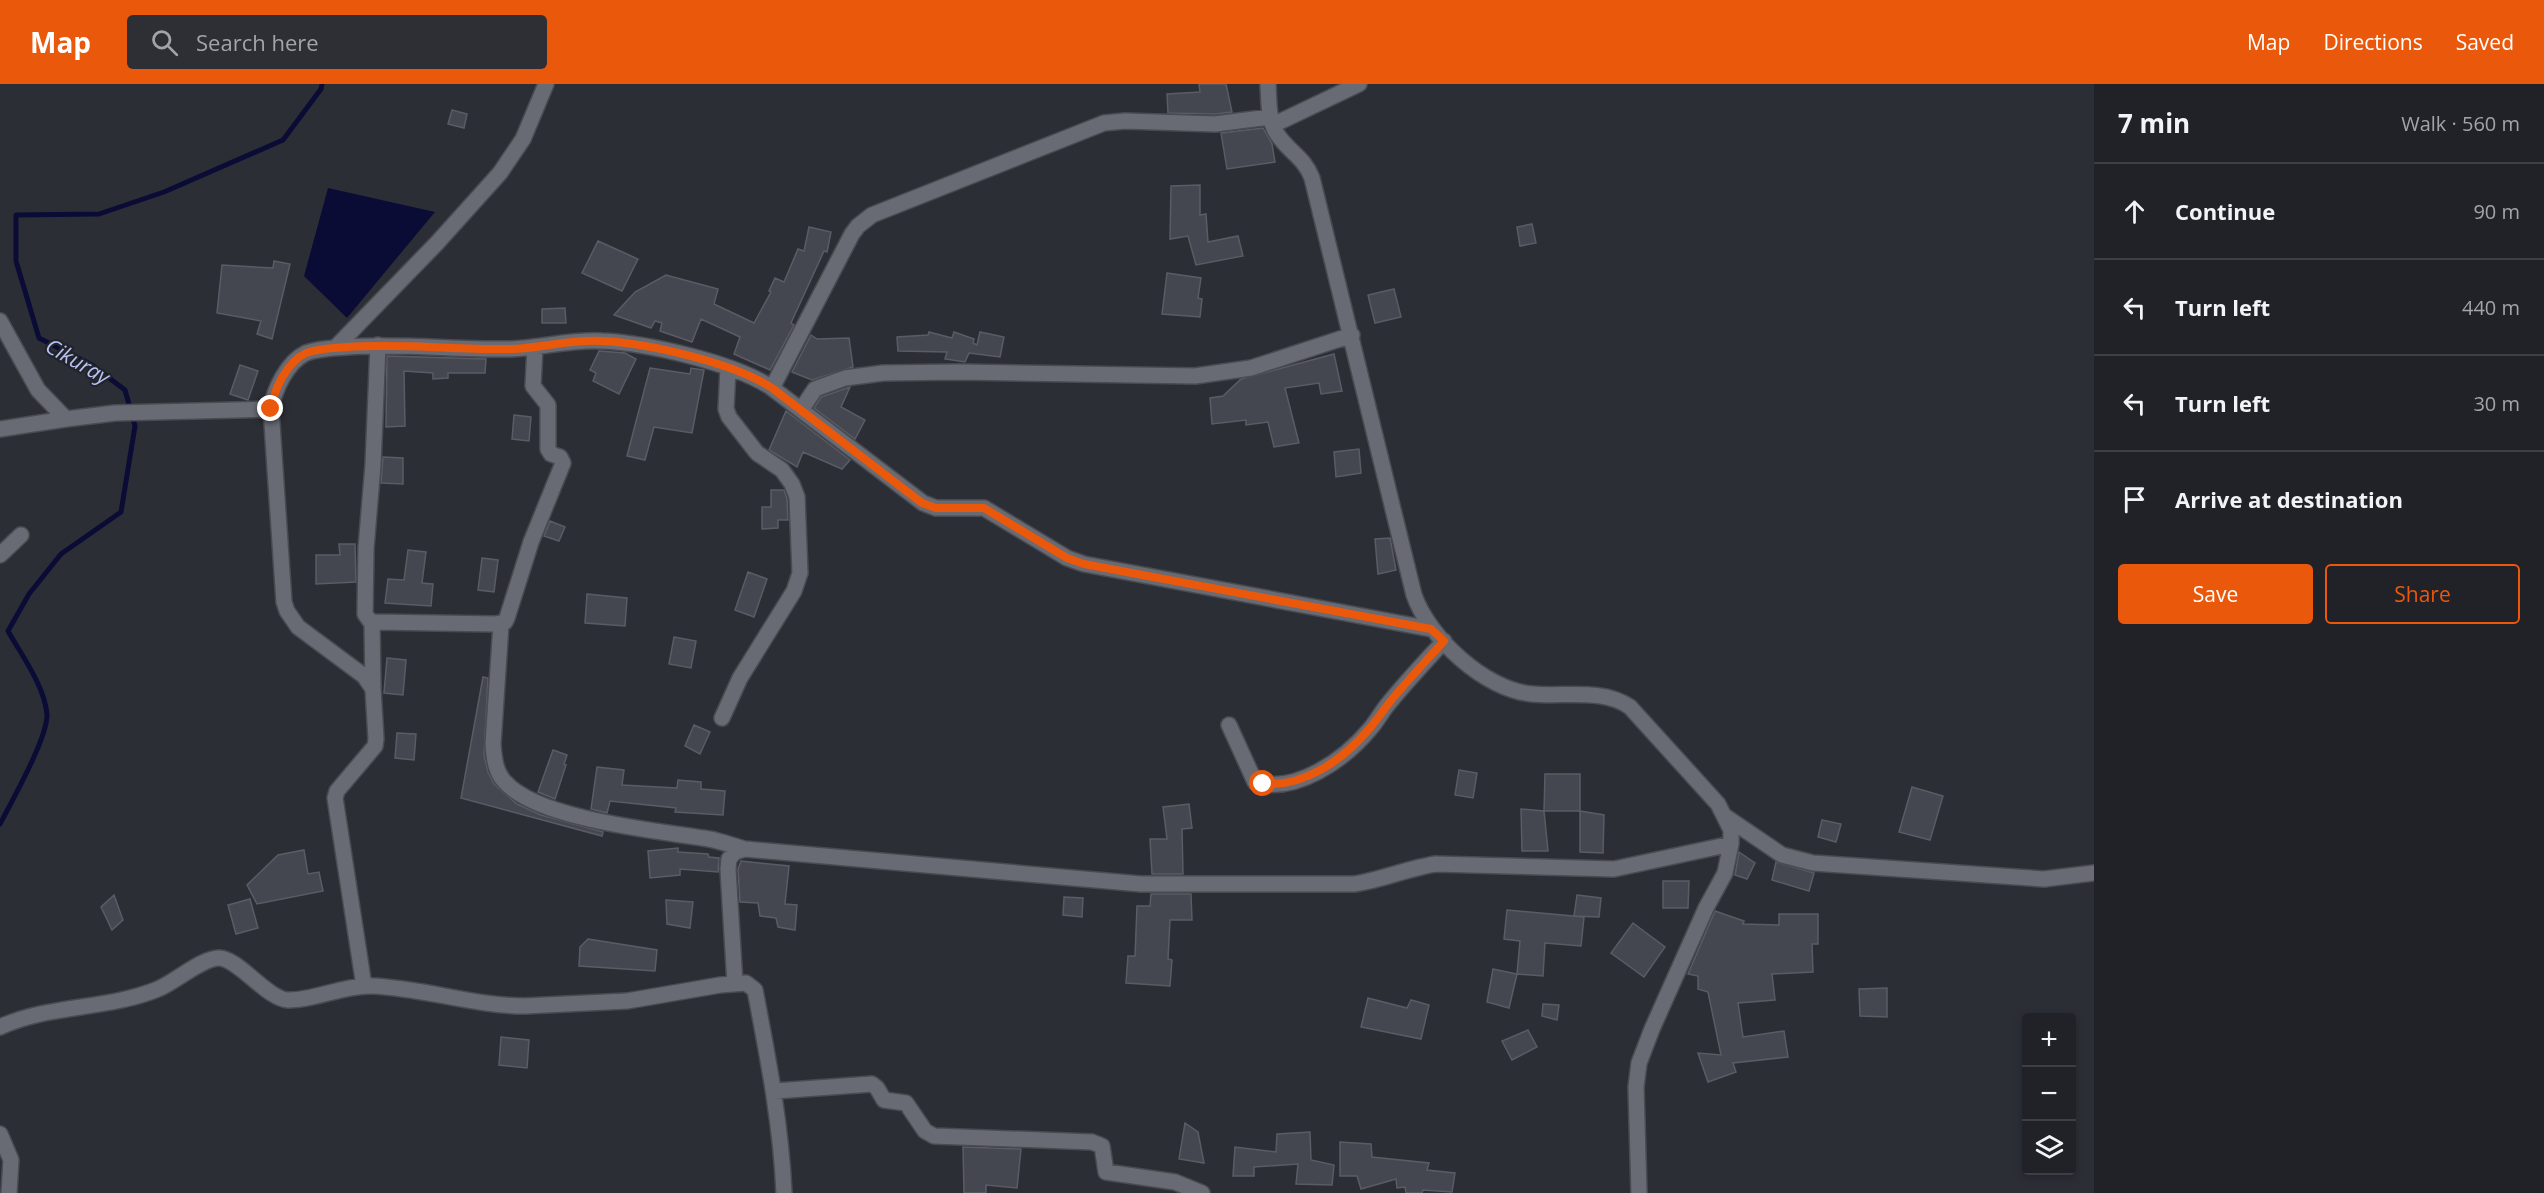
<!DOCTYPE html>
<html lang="en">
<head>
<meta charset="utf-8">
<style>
  body { margin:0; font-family:"Open Sans",sans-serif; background:#2d2f34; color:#f1f3f6 }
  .controls { position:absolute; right:18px; bottom:18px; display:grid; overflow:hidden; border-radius:6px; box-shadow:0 3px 9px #0003 }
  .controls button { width:54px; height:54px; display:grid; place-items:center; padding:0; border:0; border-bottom:2px solid #3e3f45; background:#212228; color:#f1f3f6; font:30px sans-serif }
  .stop { position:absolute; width:18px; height:18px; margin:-14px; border:4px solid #ea580c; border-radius:50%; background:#fff }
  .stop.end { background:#ea580c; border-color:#fff; box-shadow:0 2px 6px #0008 }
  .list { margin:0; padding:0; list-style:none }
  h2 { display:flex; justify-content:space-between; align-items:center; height:78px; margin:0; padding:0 24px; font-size:26px }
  h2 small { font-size:20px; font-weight:400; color:#a2a4a8 }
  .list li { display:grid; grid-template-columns:39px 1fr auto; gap:18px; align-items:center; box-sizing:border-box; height:96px; padding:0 24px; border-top:2px solid #3e3f45 }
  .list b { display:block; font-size:22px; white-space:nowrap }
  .list em { font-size:20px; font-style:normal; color:#a2a4a8 }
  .actions { display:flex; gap:12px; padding:18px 24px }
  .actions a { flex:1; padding:14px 0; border:2px solid #ea580c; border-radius:6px; text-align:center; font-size:21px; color:#ea580c }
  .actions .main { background:#ea580c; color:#fff }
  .icon { flex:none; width:33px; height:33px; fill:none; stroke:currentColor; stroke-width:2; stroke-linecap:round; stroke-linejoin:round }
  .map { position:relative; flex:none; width:2094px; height:1109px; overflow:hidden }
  header { display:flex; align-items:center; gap:36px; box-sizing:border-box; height:84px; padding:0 30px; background:#ea580c; color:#fff }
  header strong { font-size:28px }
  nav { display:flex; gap:33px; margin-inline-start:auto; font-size:21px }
  .search { width:420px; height:54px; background:#2d2f34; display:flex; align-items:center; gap:15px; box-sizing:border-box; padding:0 21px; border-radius:6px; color:#a2a4a8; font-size:22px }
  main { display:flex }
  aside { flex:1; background:#212228 }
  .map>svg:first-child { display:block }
  .water { fill:#0b0c36 }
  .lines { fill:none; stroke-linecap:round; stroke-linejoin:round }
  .stream { stroke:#0b0c36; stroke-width:5 }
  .building { fill:#454750; stroke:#5a5c65; stroke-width:1.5 }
  .minor-casing { stroke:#494b51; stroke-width:18 }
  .minor { stroke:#696b74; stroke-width:15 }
  .route { stroke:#ea580c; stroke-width:8 }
  .labels { text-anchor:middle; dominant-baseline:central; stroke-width:4.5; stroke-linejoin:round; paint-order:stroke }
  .water-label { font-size:21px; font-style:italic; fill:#b8c3f1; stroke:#22242c }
</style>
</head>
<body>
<header>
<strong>Map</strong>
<div class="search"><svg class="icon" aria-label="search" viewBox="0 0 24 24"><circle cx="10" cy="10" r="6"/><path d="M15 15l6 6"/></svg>Search here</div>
<nav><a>Map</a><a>Directions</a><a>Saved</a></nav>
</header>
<main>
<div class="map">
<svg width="2094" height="1109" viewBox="0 0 2094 1109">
  <rect width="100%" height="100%" fill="#2c2e36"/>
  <path class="water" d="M328,104l107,24 -88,106 -43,-42z"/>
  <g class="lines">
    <path class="stream" d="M0,740c12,-23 48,-87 47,-110 -3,-29 -25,-58 -39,-83l21,-37 32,-40 60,-42 14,-86 -10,-36 -33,-25 -53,-27 -23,-77v-46l83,-1 65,-22 119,-52 38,-51 1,-5"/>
  </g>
  <path class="building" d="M1199,0h27l6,28 -17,2 -47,-1 -1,-19 33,-2z
    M452,26l15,4 -3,14 -16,-4z
    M1263,44l9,16 3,18 -48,7 -6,-36z
    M1200,101v30l6,-1 2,28 30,-6 5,20 -47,9 -8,-29 -18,3 1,-53z
    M1532,140l4,19 -16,3 -3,-19z
    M809,143l22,5 -4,20 -3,-1 -33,72 3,2 -24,45 -36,-16 6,-17 -39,-18 -9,23 -32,-11 2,-8 -7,-2 -4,7 -37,-13 21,-23 31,-17 52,14 -4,15 40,19 17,-31 -2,-1 6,-13 9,4 14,-33 6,2z
    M598,157l40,18 -16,32 -40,-18z
    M274,177l16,3 -18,75 -15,-5 4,-13 -44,-8 5,-48 51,3z
    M1167,189l34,5 -3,20 4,1 -2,18 -38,-3z
    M1394,205l7,28 -26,6 -7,-28z
    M565,224l1,15h-24v-14z
    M929,248l23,6 2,-6 20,7 -1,4 4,2 3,-13 24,5 -4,20 -31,-4 -4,9 -20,-3 2,-7 -49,-1 -1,-14 31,-2z
    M811,251l6,4 32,-1 4,29 -41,13 -20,-8z
    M599,267l26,2 11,6 -17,35 -26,-13 3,-8 -6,-3z
    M1334,270l8,37 -21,3 -2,-11 -34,5 14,55 -25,4 -6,-25 -22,3v-5l-34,4 -2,-26 13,-2 18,-17z
    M387,272l99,3 -1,14h-37v5l-15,1v-6l-29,-2 1,55 -19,1z
    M240,281l18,6 -10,29 -18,-6z
    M650,284l40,6 1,-6 13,2 -12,63 -38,-6 -9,33 -18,-4z
    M850,303l-9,20 24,13 -10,19 -41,-31 7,-11z
    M786,327l64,49 -8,9 -39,-17 -6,15 -28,-17z
    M514,331l17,2 -2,24 -17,-2z
    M1359,365l2,24 -25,4 -2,-25z
    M383,373l20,1v26l-22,-1z
    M771,406h13l3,9 1,21h-10v8l-16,1v-22h9z
    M550,437l15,6 -6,14 -15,-5z
    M1390,454l6,32 -18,4 -3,-35z
    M339,460h16l1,38 -40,2v-29h24z
    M408,466l18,2 -4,31 11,1 -2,22 -46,-3 3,-24 16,1z
    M482,474l16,2 -4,32 -16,-2z
    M748,488l19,7 -13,38 -19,-7z
    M587,510l40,4 -2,28 -40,-3z
    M674,553l22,4 -5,27 -22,-4z
    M387,574l19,2 -3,35 -19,-2z
    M483,593l5,1 -4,77 4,17 6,12 23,20 24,11 62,17 -1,4 -141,-38z
    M694,641l16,7 -10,22 -15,-8z
    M397,649l19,1 -2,26 -19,-2z
    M553,666l14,5 -3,9 2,1 -11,34 -17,-7z
    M597,683l27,3 -2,15 55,3 1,-8 23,2v7l24,2 -2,24 -48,-3 1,-4 -66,-7 -3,12 -16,-4z
    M1459,686l18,3 -4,25 -18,-3z
    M1545,690h35v37h-36z
    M1912,703l31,9 -13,44 -31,-8z
    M1189,720l3,24 -10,1 1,45h-31l-2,-35h17l-4,-32z
    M1521,725l23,2 4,40h-26z
    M1580,727l24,4 -1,38 -23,-1z
    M1822,736l19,4 -5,18 -18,-5z
    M678,764v4l30,2 1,3 10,1 -1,14 -38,-3v6l-30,3 -2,-27z
    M304,766l4,24 11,-2 4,19 -66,13 -10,-19 31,-30z
    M1739,768l16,11 -8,16 -12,-4z
    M741,777l48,5 -4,38 12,1 -2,25 -17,-3 -2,-9 -16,-2 -2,-13 -18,-1 -2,-33z
    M1776,778l38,11 -5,18 -37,-11z
    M1663,797h26l-1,27h-25z
    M1151,810h40l1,26h-22l-2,39 4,1 -2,26 -44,-3 2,-27h7l2,-50h13z
    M114,811l9,25 -11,10 -11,-23z
    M1577,811l24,3 -2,19 -25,-1z
    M1064,813l19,1 -1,19 -19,-2z
    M250,815l8,29 -22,6 -8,-29z
    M666,816l27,2 -3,26 -23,-4z
    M1507,826l77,7 -3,29 -36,-3 -2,33 -26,-2 3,-33 -16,-2z
    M1715,827l29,10 -1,3 36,1v-11h39v30h-6l1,28 -41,2 3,26 -37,3 5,34 41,-6 4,26 -55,6 3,9 -28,10 -10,-29 23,2 -13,-63 -10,-3v-13l-10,-2z
    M1633,839l32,24 -21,30 -33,-24z
    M588,855l69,11 -2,21 -76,-5 1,-19z
    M1493,885l24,5 -8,34 -22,-6z
    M1887,904v29l-27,-1 -1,-27z
    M1368,914l39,10 4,-8 18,5 -8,34 -60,-12z
    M1543,920l16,1 -2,15 -15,-4z
    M1528,946l9,17 -25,13 -10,-19z
    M501,953l28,3 -2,28 -28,-3z
    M1185,1039l13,9 6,31 -25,-4z
    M1310,1048l1,28 23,5 -2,20 -36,-1 2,-20 -44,3v9h-21l2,-29 41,5 1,-18z
    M1340,1058l31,2 1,13 57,6 -2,7 28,3 -3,19 -29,-2 -1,3h-16l-1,-6 -8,1 -1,-9 -35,10 -4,-13h-17z
    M963,1063l58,2 -4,39 -31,-3v8h-22z"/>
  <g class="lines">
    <defs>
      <path id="minor" d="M1268,0c1,17 0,36 9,50 12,18 27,23 35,44l102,417c15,43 71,95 118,99 32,3 71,-6 98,13l88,97 13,26v14l-6,29 -19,35 -54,121 -13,34 -3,24 3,106
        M1273,41l86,-41
        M0,237l38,69 28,29 49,-6 156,-4
        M378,261l-5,120 -7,83 -1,66 5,7 5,1 121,2 9,-2 2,-4 24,-76 32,-79 -3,-6 -9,-3 -3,-5v-44l-15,-19 2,-39
        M335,264l102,-105 63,-70 23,-34 23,-55
        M772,304l80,-154 6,-8 14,-11 232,-92 21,-2 90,3 55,-7
        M801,326l14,-21 30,-11 38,-5 76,-1 236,4 56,-8 101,-33
        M0,345l66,-10
        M0,471l21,-20
        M372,538l1,67
        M501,540l-8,120c1,13 2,28 12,38 34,38 155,49 204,57 12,2 24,7 36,10
        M722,634l18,-40 54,-87 6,-18 -3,-76 -5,-13 -10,-14 -25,-17 -28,-36 -3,-8 2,-41
        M1229,641l26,57c41,12 89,-22 115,-53 7,-8 12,-18 19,-26 17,-21 36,-41 55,-62
        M1726,733l56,38 31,8 231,16 50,-6
        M735,900l-7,-115 1,-10 6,-7 10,-3 396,35h213c28,-4 54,-16 82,-20l178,5 117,-25
        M364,902l-29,-188 2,-7 38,-45 1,-7 -3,-50 -9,-13 -66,-49 -11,-16 -3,-9 -13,-193c3,-19 16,-47 35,-56 13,-5 27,-5 41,-6 55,-4 109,3 164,2 30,-1 61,-10 91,-8 45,2 133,22 170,47l151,115 13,5h48l83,50 17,6 347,65
        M0,943c50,-23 107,-17 158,-38 17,-7 44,-31 61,-31 19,0 48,41 69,42 25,1 55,-15 84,-14 52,2 102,20 153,20l102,-5 93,-16 26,-2 9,7c13,68 26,134 29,203
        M775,1007l97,-7 5,4 7,12 22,3 19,28 9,5 158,6 10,4 4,26 69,10 27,11
        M0,1050l11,26 -2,33"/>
    </defs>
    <use href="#minor" class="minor-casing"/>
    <use href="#minor" class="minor"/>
  </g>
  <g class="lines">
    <path class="route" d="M271,325c3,-20 16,-47 35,-56 13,-5 27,-5 41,-6 55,-4 109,3 164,2 30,-1 61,-10 91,-8 46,2 132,22 170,47l150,115 14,5h48l83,50 17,6 347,65 13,12c-19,21 -38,41 -55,62 -7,9 -13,18 -20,26 -26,31 -65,58 -106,55"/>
  </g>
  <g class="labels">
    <g class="water-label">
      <text transform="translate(78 277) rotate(30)">Cikuray</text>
    </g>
  </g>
</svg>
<div class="controls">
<button>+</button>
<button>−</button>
<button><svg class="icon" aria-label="layers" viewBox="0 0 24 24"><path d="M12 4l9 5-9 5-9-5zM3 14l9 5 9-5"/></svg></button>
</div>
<div class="stop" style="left:1263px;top:700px"></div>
<div class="stop end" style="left:271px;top:325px"></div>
</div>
<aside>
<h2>7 min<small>Walk · 560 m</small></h2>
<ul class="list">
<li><svg class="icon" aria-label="ahead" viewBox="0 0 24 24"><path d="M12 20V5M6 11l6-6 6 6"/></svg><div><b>Continue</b></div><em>90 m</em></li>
<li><svg class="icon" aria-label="left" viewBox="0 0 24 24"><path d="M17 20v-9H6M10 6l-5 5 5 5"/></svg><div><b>Turn left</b></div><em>440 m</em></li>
<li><svg class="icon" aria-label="left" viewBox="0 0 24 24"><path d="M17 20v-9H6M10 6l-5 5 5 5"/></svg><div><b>Turn left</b></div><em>30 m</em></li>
<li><svg class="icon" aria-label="arrive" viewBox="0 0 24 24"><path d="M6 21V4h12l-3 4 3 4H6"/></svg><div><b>Arrive at destination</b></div></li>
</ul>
<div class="actions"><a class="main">Save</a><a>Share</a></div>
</aside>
</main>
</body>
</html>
